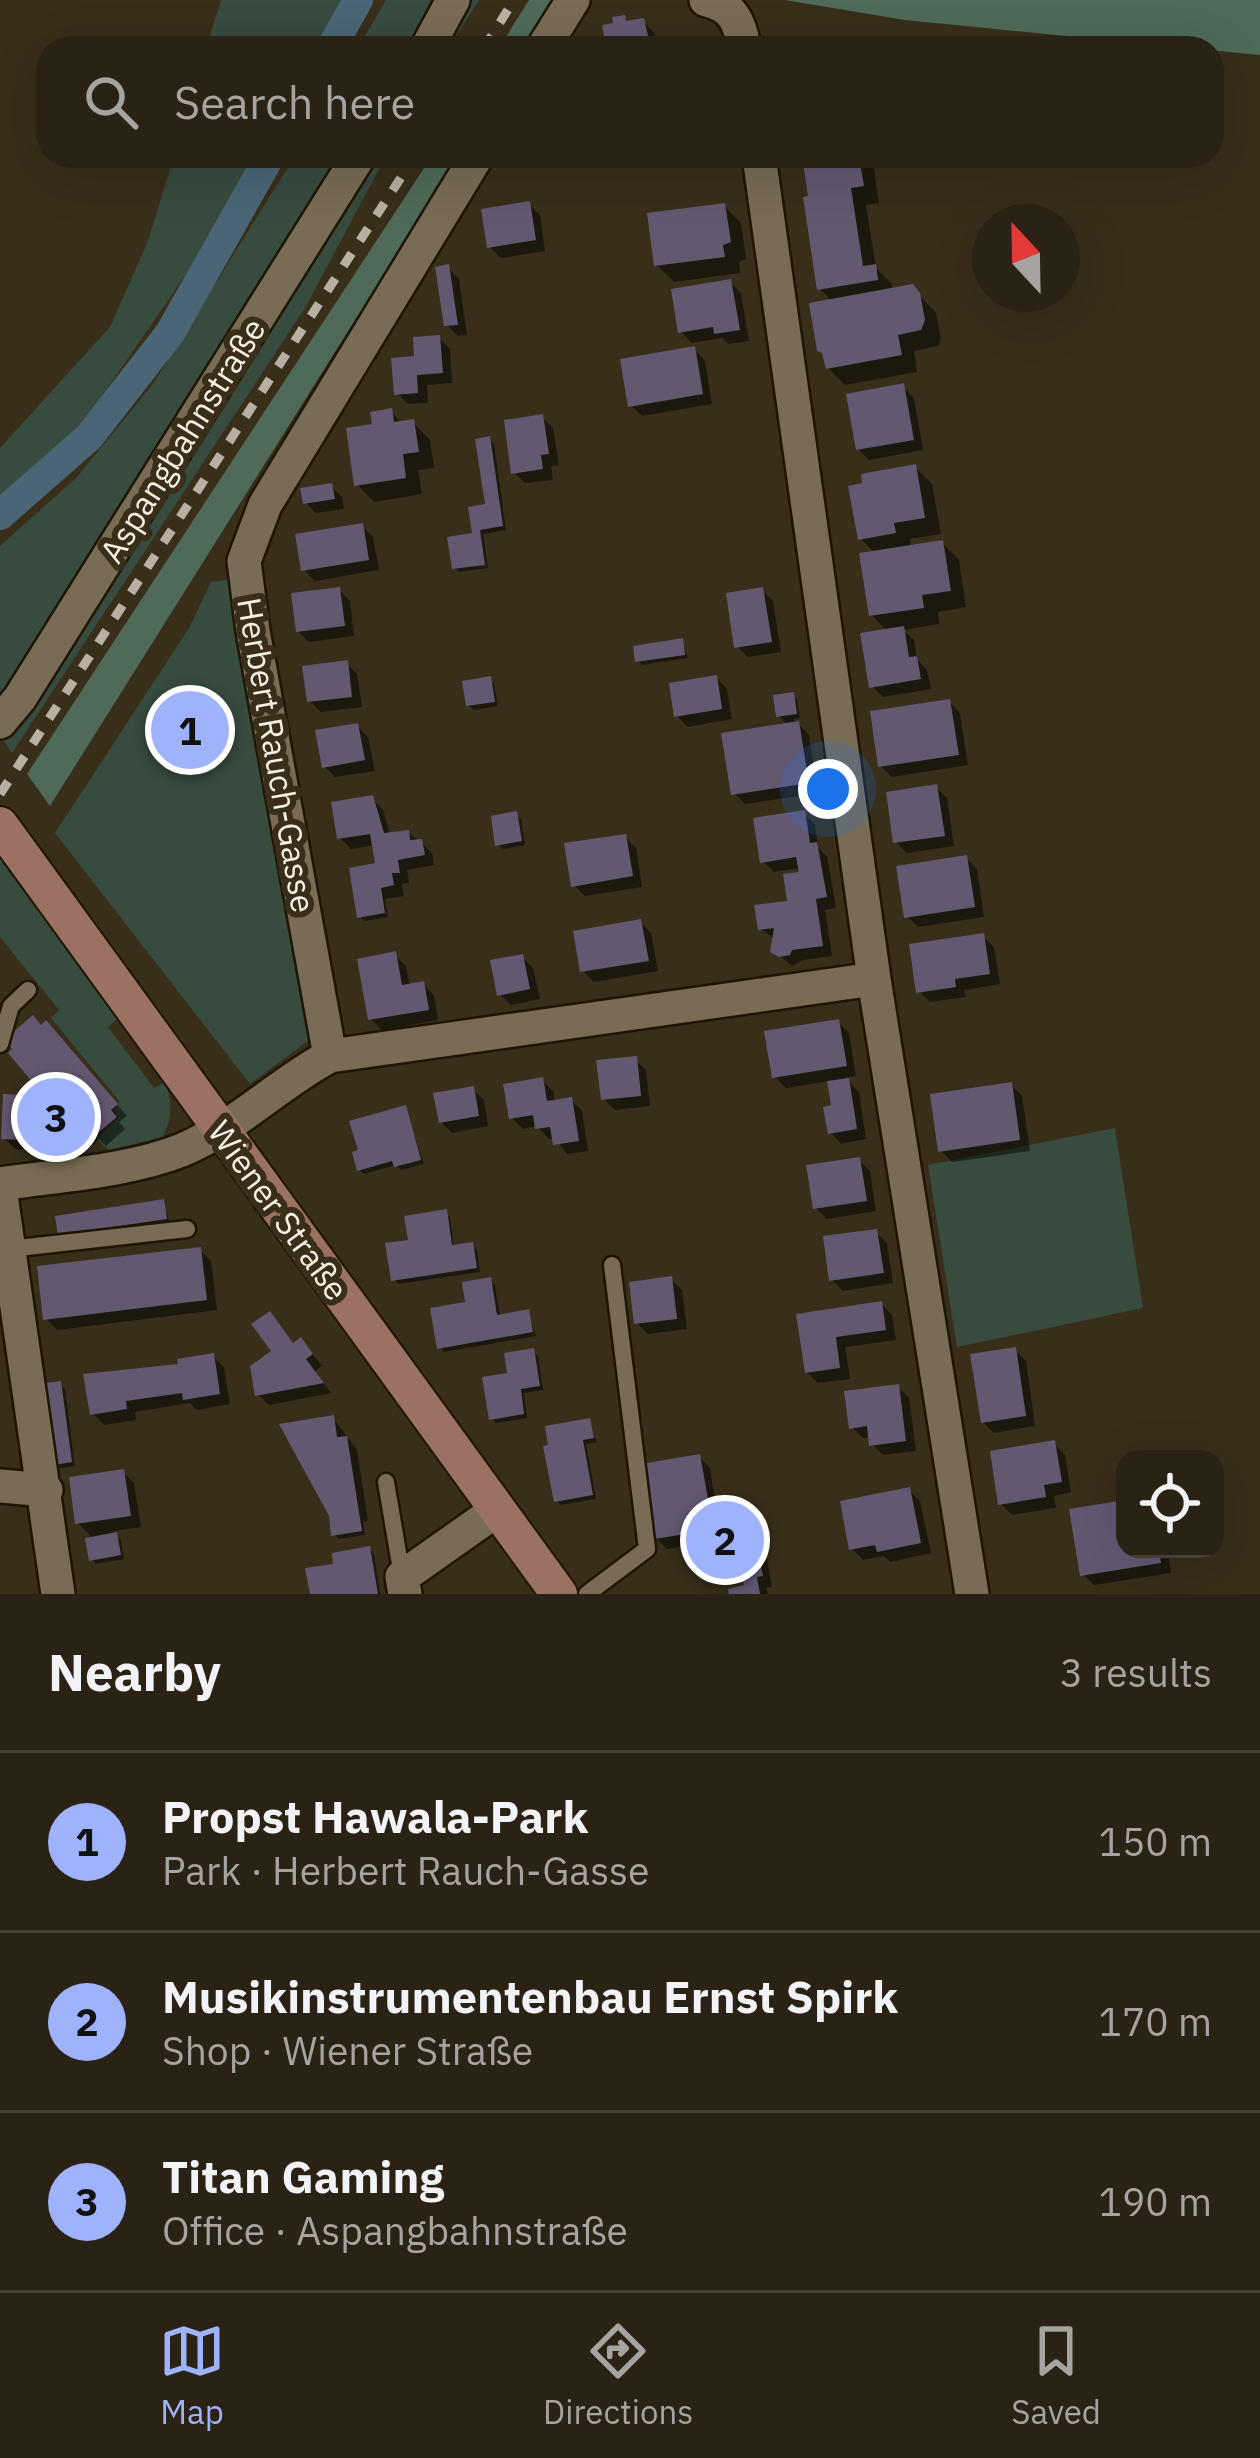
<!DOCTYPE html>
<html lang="en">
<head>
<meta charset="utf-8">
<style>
  body { margin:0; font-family:"IBM Plex Sans",sans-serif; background:#322a1d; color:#f1f3f6 }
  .controls { position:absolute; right:36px; bottom:36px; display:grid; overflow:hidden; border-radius:24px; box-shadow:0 12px 48px #0002 }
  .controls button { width:108px; height:108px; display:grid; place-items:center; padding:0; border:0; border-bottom:3px solid #463f34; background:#2a2214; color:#f1f3f6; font:60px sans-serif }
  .compass { position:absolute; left:972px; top:204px; width:108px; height:108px; border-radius:50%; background:#2a2214; box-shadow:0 12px 48px #0002; rotate:338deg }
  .you { position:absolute; left:828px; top:789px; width:42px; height:42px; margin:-30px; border:9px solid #fff; border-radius:50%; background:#1a73e8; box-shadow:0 0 0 18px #1a73e833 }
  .badge { display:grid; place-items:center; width:78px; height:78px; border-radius:50%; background:#9fb3fd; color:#111; font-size:39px; font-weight:700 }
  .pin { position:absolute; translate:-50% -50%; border:6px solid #fff; box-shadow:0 3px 12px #0006 }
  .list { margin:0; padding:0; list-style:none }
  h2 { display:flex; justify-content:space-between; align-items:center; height:156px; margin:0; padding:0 48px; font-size:51px }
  h2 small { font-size:39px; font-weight:400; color:#a5a4a0 }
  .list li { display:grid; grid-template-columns:78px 1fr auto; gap:36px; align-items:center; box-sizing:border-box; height:180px; padding:0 48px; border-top:3px solid #463f34 }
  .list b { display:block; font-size:45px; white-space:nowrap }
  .list p { margin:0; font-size:39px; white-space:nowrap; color:#a5a4a0 }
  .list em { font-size:39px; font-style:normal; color:#a5a4a0 }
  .icon { flex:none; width:66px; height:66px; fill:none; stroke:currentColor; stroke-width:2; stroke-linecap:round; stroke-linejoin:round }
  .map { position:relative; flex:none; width:1260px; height:1594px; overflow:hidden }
  .search { position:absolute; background:#2a2214; box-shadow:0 12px 48px #0002; left:36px; right:36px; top:36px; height:132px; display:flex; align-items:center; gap:30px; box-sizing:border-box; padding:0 42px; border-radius:36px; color:#a5a4a0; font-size:45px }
  .sheet { height:696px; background:#2a2214 }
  nav { display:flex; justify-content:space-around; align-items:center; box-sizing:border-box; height:168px; border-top:3px solid #463f34; background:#2a2214; font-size:33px; color:#a5a4a0 }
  nav a { display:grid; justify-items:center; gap:6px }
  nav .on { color:#9fb3fd }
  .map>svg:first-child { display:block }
  .green { fill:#384b3f }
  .forest { fill:#4f6a58 }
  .shadow { fill:#0007 }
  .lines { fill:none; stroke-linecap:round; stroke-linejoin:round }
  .canal { stroke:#4a6676; stroke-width:30 }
  .building { fill:#645871 }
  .service-casing { stroke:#1f1503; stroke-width:21 }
  .minor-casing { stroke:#1f1503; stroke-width:38 }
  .secondary-casing { stroke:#1f1503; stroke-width:40 }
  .service { stroke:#786c56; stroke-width:16 }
  .minor { stroke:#786c56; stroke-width:33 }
  .secondary { stroke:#9a7162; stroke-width:36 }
  .rail { stroke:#b8b0a2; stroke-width:9; stroke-dasharray:15 15; stroke-linecap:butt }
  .labels { text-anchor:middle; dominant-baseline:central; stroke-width:12; stroke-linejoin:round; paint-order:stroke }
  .street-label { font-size:33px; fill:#f7f0e4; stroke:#382e1a }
</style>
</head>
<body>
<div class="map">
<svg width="1260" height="1594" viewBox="0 0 1260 1594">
  <rect width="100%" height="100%" fill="#382e1a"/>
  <path class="green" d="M221,0h120l-27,48h-108z
    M386,0h93l-31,48h-90z
    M174,156h79l-67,118 -105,153 -81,70v-49l110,-121 38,-86z
    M295,156h91l-81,152 -293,445 -12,-17v-190l77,-69 76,-93z
    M232,579l77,461 -59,44 -195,-251 134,-205 22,-46z
    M0,858l118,160 -10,9 46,61 11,-6c8,21 7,35 -2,55l-54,13 -13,-11 23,-22 -6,-8 7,-7 -69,-84 8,-8 -59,-73z
    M1115,1128l28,180 -186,39 -29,-182z"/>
  <path class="forest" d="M529,0h28l-31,48h-27z
    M785,0h475v55l-355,-35z
    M432,156h26l-408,650 -23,-32z"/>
  <path class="shadow" d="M624,18l6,6 13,-3 11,12 3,9 15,-2 8,7 13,1h-84z
    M805,156h67l7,47 -13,2 10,63 16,16 1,7 19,-3 24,25 5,26 -3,7 -24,5 3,21 -72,13 -17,-17 5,-66 -13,-13z
    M529,204l11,11 5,36 -44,7 -11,-11z
    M724,206l17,17 5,36 -7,3 1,11 -66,9 -17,-17z
    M448,268l11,11 8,56 -9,1 -11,-11z
    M730,282l11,11 8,48 -21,3 -6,-6 -30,5 -11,-11z
    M439,338l11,11 2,34 -25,2 1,18 -20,1 -11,-11 20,-34z
    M694,349l11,12 7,43 -70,12 -11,-11z
    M903,387l11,11 9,52 -54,10 -11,-11z
    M391,412l12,12 10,-2 17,18 4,28 -16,2 4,24 -48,8 -17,-18 19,-57z
    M542,417l11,11 6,37 -8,1 2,14 -28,3 -11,-11z
    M489,439l5,5 12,86 -23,4 5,34 -29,4 -5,-4 34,-61z
    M915,467l17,17 9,50 -31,5 1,9 31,-5 17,17 7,47 -28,5 1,12 -36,6 11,10 3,19 10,11 4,19 -48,8 -11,-11 16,-54 -16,-17 3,-62 -14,-14z
    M331,486l11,11 2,12 -28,4 -11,-11z
    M362,526l11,11 6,33 -64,11 -11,-11z
    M339,590l11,11 4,35 -45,6 -11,-11z
    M762,590l11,11 8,51 -33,5 -11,-11z
    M682,641l6,17 -46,7 -4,-4z
    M346,663l11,11 5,33 -41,5 -11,-11z
    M716,678l11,11 5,30 -44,8 -11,-11z
    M490,680l4,4 4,22 -24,4 -5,-5z
    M793,696l4,4 3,18 -7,1 16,16 9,58 -73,11 -11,-11 54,-67 -9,-10z
    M949,702l11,11 8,52 -76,12 -11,-11z
    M357,726l11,11 7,34 -40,6 -11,-11z
    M936,787l11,11 7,48 -47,7 -11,-11z
    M372,798l11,12 7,25 18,-2 13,9 11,11 2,12 -27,5 2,13 -7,1 2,12 -19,3 3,18 -24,4 -4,-5 18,-50 -3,-21 -24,4 -11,-11z
    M803,813l12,11 3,24 9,8 9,52 -11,2 7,46 -29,4 -11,6 -18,-15 1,-12 -15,-10 30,-26 12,-29 -1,-6 -27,4 -11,-11z
    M516,815l5,4 4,26 -22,4 -5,-5z
    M625,837l11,11 6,39 -57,9 -11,-11z
    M966,858l11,11 7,48 -66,10 -11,-11z
    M640,922l11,11 7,38 -64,11 -11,-11z
    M983,936l11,11 6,37 -36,6 2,7 -36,5 -11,-11z
    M395,955l11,11 4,21 13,-3 11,11 4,25 -56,10 -12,-11z
    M522,957l11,11 7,31 -29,6 -11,-11z
    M838,1022l11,11 7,43 -11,2 14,14 7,47 -25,5 -11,-12 4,-24 -4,-27 -44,7 -11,-11z
    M42,1028l14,7 71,81 -8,6 6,7 -19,17 -7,-7 -15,13 -69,-3 -11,-11 47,-39z
    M635,1059l11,11 4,36 -35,4 -11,-11z
    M542,1080l11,11 2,12 16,-3 11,11 6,40 -21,3 -12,-16 -6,1 -12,-13 -14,3 -11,-11z
    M1011,1085l11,11 8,55 -78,11 -11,-11z
    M473,1089l11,11 4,26 -36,7 -11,-11z
    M405,1108l19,56 -23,6 -5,-5 -32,9 -4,-4z
    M859,1160l11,11 6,40 -49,8 -11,-11z
    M163,1202l7,21 -105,15 -4,-4z
    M446,1213l4,4 4,31 18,-3 5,5 3,22 -82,12 -4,-5 18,-36z
    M876,1232l11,11 6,40 -50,8 -11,-11z
    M200,1250l11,11 6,49 -160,20 -11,-11z
    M670,1279l12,11 5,39 -39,5 -11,-11z
    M490,1281l5,4 5,32 28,-5 8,24 -92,16 -4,-5 28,-42z
    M881,1304l11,11 4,25 -51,7 5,32 -32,4 -11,-11 -7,-56z
    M294,1346l17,6 11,14 -7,5 16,22 -62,12 -11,-11z
    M1015,1350l11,11 9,65 -41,7 -11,-11z
    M533,1352l5,4 5,34 -19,3 3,25 -31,5 -4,-5 19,-43z
    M213,1356l11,11 6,37 -33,6 -7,-7 -55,9 1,8 -32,5 -11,-11z
    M60,1384l5,5 10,77 -19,3z
    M898,1387l11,11 7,53 -33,4 -11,-11 -1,-7 -8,1 -11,-11z
    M333,1418l24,32 11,71 -5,1 2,13 -26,4 -5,-5z
    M589,1422l8,20 -11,2 10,55 -35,6 -5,-5z
    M1054,1444l11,11 6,37 -17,4 2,12 -44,7 -11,-11z
    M699,1457l11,11 5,33 5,-1 13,12 8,-2 21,23 10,54 -6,1 2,6h-36l15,-6 -4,-22 -38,7 -11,-11 -3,-17 -24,4 -11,-11z
    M123,1472l11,11 7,44 -29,4 9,9 3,19 -28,5 -4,-5 2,-20 -16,-16z
    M909,1490l11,11 11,52 -41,9 -6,-6 -21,4 -11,-11z
    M1125,1503v46h42l4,24 -77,12 -11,-11z
    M369,1549l5,5 6,40h-67l24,-28z"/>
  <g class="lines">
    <path class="canal" d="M331,48l27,-48
      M0,515l89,-78 81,-104 100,-177"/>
  </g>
  <path class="building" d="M625,15l1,6 18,-3 5,22 24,-4 2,9 17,-3 1,6h-87l-4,-23 11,-2 -1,-6z
    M802,156h57l5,30 -13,2 12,78 13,-2 2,16 -61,10 -14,-93 5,-1z
    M530,201l6,39 -49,8 -6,-39z
    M725,203l6,39 -8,3 2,12 -71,9 -7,-53z
    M449,264l9,61 -14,1 -9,-59z
    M731,279l9,51 -26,4 -1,-7 -35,6 -7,-44z
    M913,284l7,9 5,27 -4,10 -23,5 4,20 -76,14 -4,-16 -5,-2 -8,-48z
    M440,335l3,38 -26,2 1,18 -24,2 -3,-37 23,-2 -1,-19z
    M695,346l8,48 -75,13 -8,-48z
    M904,383l10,57 -58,10 -10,-56z
    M392,408l2,14 20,-3 5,33 -16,2 3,24 -52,8 -8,-58 26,-4 -2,-12z
    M543,414l6,40 -8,1 2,14 -32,5 -7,-54z
    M490,436l13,90 -23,4 5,35 -33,4 -5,-32 25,-4 -4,-26 17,-3 -10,-65z
    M916,464l9,54 -31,5 2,10 -38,7 -10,-54 14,-3 -1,-9z
    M332,483l3,16 -32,5 -3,-16z
    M363,523l6,37 -68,11 -6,-37z
    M943,540l8,51 -29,4 2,13 -55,8 -10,-63z
    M340,587l5,39 -49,6 -5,-39z
    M763,587l9,55 -38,6 -8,-55z
    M904,626l5,31 8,-1 4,23 -52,9 -9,-55z
    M683,638l2,17 -50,7 -2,-16z
    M348,660l4,37 -45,5 -5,-36z
    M717,675l5,34 -48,8 -5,-34z
    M491,676l4,26 -29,4 -4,-25z
    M794,692l3,22 -21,3 -3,-22z
    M950,699l9,56 -81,12 -8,-56z
    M799,721l10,62 -78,12 -10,-62z
    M358,723l7,37 -43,8 -7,-38z
    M937,784l8,52 -52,7 -7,-51z
    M373,795l11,38 25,-3 1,10 12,-1 3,16 -27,5 2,13h-8l2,12 -13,3 4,25 -28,5 -8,-50 26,-5 -5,-29 -33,5 -6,-37z
    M805,810l5,33 7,-1 10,55 -11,2 7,47 -31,4 -2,5 -11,2 -9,-5 4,-24 -16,2 -4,-25 33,-4 -4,-27 16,-2 -3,-15 -36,6 -7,-45z
    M517,811l5,30 -27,5 -4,-30z
    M626,834l7,42 -62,11 -7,-44z
    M967,855l8,52 -71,11 -8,-52z
    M641,919l8,42 -69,11 -7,-41z
    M984,933l6,41 -35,5 1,8 -40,6 -7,-49z
    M396,951l6,34 22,-4 5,29 -61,10 -11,-61z
    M523,954l7,35 -33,7 -7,-36z
    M33,1015l8,10 5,-5 72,84 -7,6 6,7 -24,20 -6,-8 -15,13 -71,-3 2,-45 41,2 -36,-43 4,-4 -8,-9z
    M839,1019l8,47 -75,12 -8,-47z
    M637,1056l4,40 -40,4 -5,-40z
    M543,1077l4,24 25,-4 7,44 -26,4 -3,-18 -15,2 -2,-14 -24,4 -6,-35z
    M849,1078l8,51 -29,5 -5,-27 8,-2 -4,-24z
    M1012,1082l8,58 -82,12 -8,-58z
    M474,1086l5,30 -40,7 -6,-30z
    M406,1105l15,55 -27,7 -2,-6 -35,10 -5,-19 6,-2 -9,-29z
    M860,1157l7,44 -54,8 -7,-44z
    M164,1199l3,20 -109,16 -3,-19z
    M447,1209l5,36 21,-3 4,26 -86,13 -6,-38 23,-3 -4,-24z
    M877,1229l7,44 -55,8 -6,-45z
    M201,1247l6,53 -164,20 -6,-54z
    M672,1276l5,43 -43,5 -5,-42z
    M491,1277l6,38 32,-6 4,23 -96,17 -7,-41 35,-6 -3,-20z
    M882,1301l4,29 -50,7 4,31 -35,5 -9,-59z
    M270,1311l23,32 8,-6 12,17 -7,5 18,24 -69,13 -5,-30 21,-15 -20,-27z
    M1016,1347l10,69 -45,7 -11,-69z
    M534,1348l6,38 -19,3 3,25 -35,6 -7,-43 25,-4 -3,-20z
    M214,1353l6,41 -37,6 -1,-7 -56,8 1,8 -37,6 -7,-41 95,-10 -1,-5z
    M61,1381l11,81 -24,4 -11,-82z
    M899,1384l7,57 -37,5 -2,-20 -18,3 -5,-38z
    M334,1415l3,22 10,-1 15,95 -31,5 -2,-20 -50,-92z
    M590,1418l4,20 -11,2 10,55 -39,7 -11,-56 5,-1 -3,-19z
    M1055,1440l7,42 -18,3 2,12 -48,8 -8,-54z
    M700,1454l8,45 13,-3 3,15 18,-4 2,13 8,-1 11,57 -6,1 3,17h-31l-1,-5 16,-4 -6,-30 -47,9 -5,-30 -32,5 -13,-75z
    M124,1469l7,47 -56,8 -6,-47z
    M910,1487l11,56 -44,9 -2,-7 -26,5 -9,-49z
    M1125,1500v49h34l2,14 -81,13 -11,-67z
    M117,1532l4,23 -32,6 -4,-23z
    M370,1546l8,48h-68l-5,-26 28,-4 -1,-11z"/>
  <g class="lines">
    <defs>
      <path id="service" d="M0,1044l11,-38 17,-16
        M9,1249l178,-20
        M386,1482l16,94
        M587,1594l60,-45 -35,-284"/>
      <path id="minor" d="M706,0c27,6 34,22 38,48
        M427,48l26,-48
        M543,48l30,-48
        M759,156l115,823 98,615
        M0,722l20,-24 339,-542
        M330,1056l-77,-425 -9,-70 21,-56 212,-349
        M0,1184c59,-9 126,-12 182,-34 53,-22 97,-67 148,-94l544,-77
        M0,1188l58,406
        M0,1486l46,4
        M405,1594l-3,-17 95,-67"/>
      <path id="secondary" d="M0,825l559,769"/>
    </defs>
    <use href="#service" class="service-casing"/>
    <use href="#minor" class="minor-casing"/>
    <use href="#secondary" class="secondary-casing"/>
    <use href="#service" class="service"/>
    <use href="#minor" class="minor"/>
    <use href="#secondary" class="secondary"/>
    <path class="rail" d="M484,48l30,-48
      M0,794l415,-638"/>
  </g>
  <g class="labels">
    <g class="street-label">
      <text transform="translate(182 440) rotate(-58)">Aspangbahnstraße</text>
      <text transform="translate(277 755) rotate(80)">Herbert Rauch-Gasse</text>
      <text transform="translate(279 1210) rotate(54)">Wiener Straße</text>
    </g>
  </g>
</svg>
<div class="controls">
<button><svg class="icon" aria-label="locate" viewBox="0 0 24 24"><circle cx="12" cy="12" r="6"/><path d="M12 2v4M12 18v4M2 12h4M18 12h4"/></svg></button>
</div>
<svg class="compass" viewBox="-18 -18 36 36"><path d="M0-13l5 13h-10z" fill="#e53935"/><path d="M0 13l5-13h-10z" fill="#a5a4a0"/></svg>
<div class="you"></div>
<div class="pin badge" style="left:190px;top:730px">1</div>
<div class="pin badge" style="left:725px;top:1540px">2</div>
<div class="pin badge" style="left:56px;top:1117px">3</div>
<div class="search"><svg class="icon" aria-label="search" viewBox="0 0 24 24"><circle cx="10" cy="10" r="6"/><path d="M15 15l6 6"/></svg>Search here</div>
</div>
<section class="sheet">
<h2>Nearby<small>3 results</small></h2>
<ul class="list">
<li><span class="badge">1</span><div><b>Propst Hawala-Park</b><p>Park · Herbert Rauch-Gasse</p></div><em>150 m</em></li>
<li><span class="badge">2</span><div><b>Musikinstrumentenbau Ernst Spirk</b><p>Shop · Wiener Straße</p></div><em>170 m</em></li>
<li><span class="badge">3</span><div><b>Titan Gaming</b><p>Office · Aspangbahnstraße</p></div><em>190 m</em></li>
</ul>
</section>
<nav>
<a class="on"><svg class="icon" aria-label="map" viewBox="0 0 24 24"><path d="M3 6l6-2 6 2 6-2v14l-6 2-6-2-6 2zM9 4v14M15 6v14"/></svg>Map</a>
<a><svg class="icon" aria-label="directions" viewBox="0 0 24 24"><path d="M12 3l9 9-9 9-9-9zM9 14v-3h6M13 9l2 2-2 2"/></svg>Directions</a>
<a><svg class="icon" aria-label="saved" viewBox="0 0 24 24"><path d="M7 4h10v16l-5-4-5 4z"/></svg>Saved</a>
</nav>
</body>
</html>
